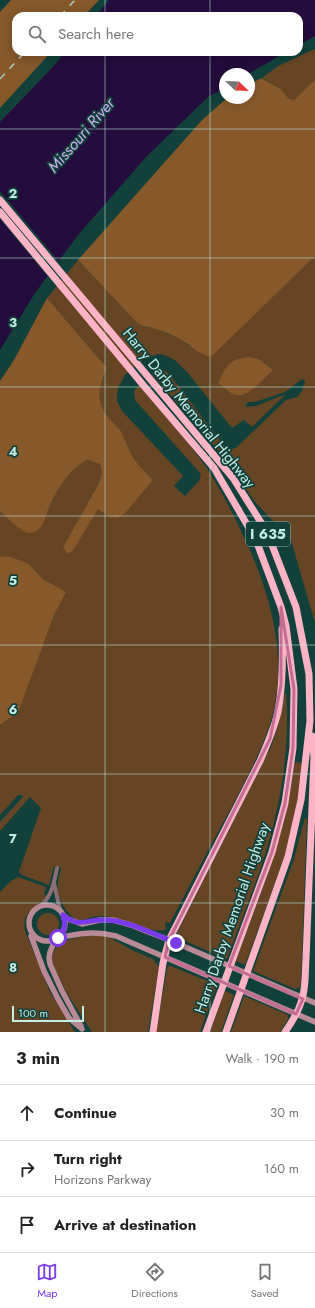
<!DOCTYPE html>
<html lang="en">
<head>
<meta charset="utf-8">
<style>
  body { margin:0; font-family:Jost,sans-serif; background:#f6f6f6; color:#222 }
  .compass { position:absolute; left:219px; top:68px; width:36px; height:36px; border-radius:50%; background:#fff; box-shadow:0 2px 10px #0003; rotate:113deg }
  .scale { position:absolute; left:12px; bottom:10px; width:72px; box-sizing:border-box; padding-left:4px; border:2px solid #c5ede6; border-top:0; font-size:11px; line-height:14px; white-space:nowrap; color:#c5ede6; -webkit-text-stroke:3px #12413b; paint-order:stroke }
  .stop { position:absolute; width:12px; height:12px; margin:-9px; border:3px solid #7c3aed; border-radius:50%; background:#fff }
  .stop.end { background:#7c3aed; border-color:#fff; box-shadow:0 1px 4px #0008 }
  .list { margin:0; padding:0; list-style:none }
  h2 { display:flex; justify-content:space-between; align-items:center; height:52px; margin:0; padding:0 16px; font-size:17px }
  h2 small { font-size:13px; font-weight:400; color:#767676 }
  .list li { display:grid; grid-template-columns:26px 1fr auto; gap:12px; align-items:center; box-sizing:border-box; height:56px; padding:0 16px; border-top:1px solid #e0e0e0 }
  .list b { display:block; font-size:15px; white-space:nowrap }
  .list p { margin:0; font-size:13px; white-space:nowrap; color:#767676 }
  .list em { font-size:13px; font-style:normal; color:#767676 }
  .icon { flex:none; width:22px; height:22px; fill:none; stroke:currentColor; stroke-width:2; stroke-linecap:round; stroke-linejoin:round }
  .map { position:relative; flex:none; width:315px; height:1032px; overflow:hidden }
  .search { position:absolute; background:#fff; box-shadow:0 2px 10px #0003; left:12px; right:12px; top:12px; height:44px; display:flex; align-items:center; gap:10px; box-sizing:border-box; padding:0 14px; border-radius:12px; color:#767676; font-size:15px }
  .sheet { height:220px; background:#fff }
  nav { display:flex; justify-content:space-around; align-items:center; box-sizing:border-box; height:56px; border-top:1px solid #e0e0e0; background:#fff; font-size:11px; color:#767676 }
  nav a { display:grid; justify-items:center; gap:2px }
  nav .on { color:#7c3aed }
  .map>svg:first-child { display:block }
  .green { fill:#664525 }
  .forest { fill:#86582a }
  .water { fill:#240c3c }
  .pier { fill:#12413b }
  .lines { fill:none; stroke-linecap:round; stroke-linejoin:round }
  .street { stroke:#8b6d74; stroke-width:4 }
  .secondary { stroke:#b98a95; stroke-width:5.5 }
  .highway { stroke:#fcb3c5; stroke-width:7 }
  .rail { stroke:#a7d0ca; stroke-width:1.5; stroke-dasharray:7 7; stroke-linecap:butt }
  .route { stroke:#7c3aed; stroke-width:5 }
  .marked { fill:none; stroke:#c36d93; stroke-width:3; stroke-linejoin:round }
  .grid { fill:none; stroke:#c5ede6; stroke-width:1; stroke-opacity:0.55 }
  .labels { text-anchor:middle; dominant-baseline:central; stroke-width:3.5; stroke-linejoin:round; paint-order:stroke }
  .shield { fill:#12413b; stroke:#8fb9b3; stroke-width:1 }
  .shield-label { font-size:14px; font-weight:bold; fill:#c5ede6 }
  .street-label { font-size:15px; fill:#c5ede6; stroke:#12413b }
  .water-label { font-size:16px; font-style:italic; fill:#cdb2f3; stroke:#12413b }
  .grid-label { font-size:13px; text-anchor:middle; font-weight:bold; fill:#c5ede6; stroke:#12413b; stroke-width:3.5; stroke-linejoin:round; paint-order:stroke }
</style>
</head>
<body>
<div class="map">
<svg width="315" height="1032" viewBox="0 0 315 1032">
  <rect width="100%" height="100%" fill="#12413b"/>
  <path class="green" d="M315,49v30l-21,21 -6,-2 -7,-9 -19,-11 16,-12z
    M315,256v367l-24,-83 -36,-38 -29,-43 -74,-85c6,-5 11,-6 17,0l57,74 4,2 7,-3 49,-47 11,-3 2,-2 3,-4 3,-10 -3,-2 -17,13 -27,9 -4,1h-6l-3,5 11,-1 30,-12 -34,33 -8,-7 -12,8 -45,-56 -12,-12 -11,-5 -6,-1 -15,5 -18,16 -7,13 -1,7v6l5,10 61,65 -9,10 11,10 14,-15 2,-7 -66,-74 -1,-9 5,-6c22,27 47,53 67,82 13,20 25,42 35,64 28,57 48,123 31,186 -9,32 -26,62 -41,91 -21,38 -41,77 -61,115l-4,-1 -1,1 1,6c-13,6 -35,-8 -49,-11 -8,-2 -17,-3 -25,-1 -4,1 -8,3 -12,3 -11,-1 -20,-18 -22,-28 -1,-8 1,-16 3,-24l-7,-2 -5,19 -27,-10 -3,-3 22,-64 -11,-11 -30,34v-9l23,-25 -1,-2h-4l-18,20v-90l13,-9 41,-101 11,-23 -22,-13 -14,-15 -27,-8 -2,1v-46l22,19 20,-5c9,-24 21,-52 45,-65l13,4 2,9 -3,10 -36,64 35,-38 11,8 44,-37c-7,-7 -15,-15 -20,-23 -5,-8 -8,-18 -12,-26 -4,-5 -9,-9 -13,-14 -13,-17 -9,-31 -1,-49l-60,-70 31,-38 59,63 8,4 8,1 26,10 9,7 23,11z
    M285,693h1c3,41 -1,81 -10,121 -11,50 -32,97 -49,145l-49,-21 -1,-5 94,-186 7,-21z
    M296,762h2l4,2 -3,34 -13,55 -41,112 -9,-4c23,-64 51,-129 58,-197z
    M305,818h2l-6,164 -1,5 -5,2 -42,-18 41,-112z
    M18,877l28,10 -2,7 2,2c-8,13 -25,13 -21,35l25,61 25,40h-75v-140l11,-11z
    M37 924a11 11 0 1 1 22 0a11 11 0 1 1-22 0Z
    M100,935l10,3 24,13 19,8 6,8 -11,65h-56l-26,-40 -14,-29c-3,-25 30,-27 48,-28z
    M168,966h3l46,19 -17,47h-44l11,-63z
    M225,991l9,4 -13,37h-11z
    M244,996l44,19v4l-8,13h-49z"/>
  <path class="forest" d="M11,0h88l-15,16h-68v36h35l-51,56v-96z
    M261,78l20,11 7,9 6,2 21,-21v177l-104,101c-14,-3 -21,-13 -33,-19 -7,-4 -16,-7 -23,-9 -8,-3 -10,-1 -18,-6l-59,-63 124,-140 25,-22h22v-13z
    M47,298l60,70c-8,18 -12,32 1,49 4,5 9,9 13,14 4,8 7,18 12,26 5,8 13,16 20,23l-27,32 -8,6 -9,-1 -11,-8 -26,43 -5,1 -4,-6 36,-64 3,-10 -2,-9 -13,-4c-19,10 -31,31 -39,50 -2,5 -3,10 -6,15 -2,4 -7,8 -12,8 -9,0 -23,-16 -30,-22v-130l14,-21z
    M249,357l9,2 15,11c-8,7 -25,28 -37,25 -6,-1 -13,-9 -18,-12 9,-18 10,-23 31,-26z
    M2,556l9,1 18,7 14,15 23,13 -12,23 -35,95 -6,6 -13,9v-168z"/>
  <path class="water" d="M109,0h206v36l-16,9v-29h-203z
    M65,52h221l-38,22h-23v14l-17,9 -61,59 -69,79 -43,58 -35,57v-228l52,-54z"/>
  <path class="pier" d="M0,191l60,72 -11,15 -49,-59z"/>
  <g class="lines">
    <path class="street" d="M54,883l6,27
      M40,906c12,-9 14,-24 17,-38"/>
    <path class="secondary" d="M29 923a18 18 0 1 1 36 0a18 18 0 1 1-36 0Z
      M63,915l5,4 14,5 18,-4h13l18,5 38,15 146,63
      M31,936l13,35 14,28 11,19 13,11
      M58,938c22,-5 37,-7 58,-2l199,86
      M55,940l-5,12 -1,6 1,6 12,27 19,35"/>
    <path class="highway" d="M0,200l233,278 34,54 29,75 13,67 1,47 -9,79 -13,57 -62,175
      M0,212l144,174 70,82 42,72 25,67 5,19 8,63 -1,59 -8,55 -13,49 -66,180
      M153,1032l10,-69 6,-23 91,-179c7,-16 14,-32 18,-49 5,-27 5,-55 4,-83
      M285,1032c7,-10 14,-21 17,-33 4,-12 3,-27 4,-40l8,-202 -2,-21"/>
    <path class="rail" d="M60,16l15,-16
      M0,79l25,-27"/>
  </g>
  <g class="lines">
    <path class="route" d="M58,938c7,-7 8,-13 5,-23 16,13 22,5 39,5 23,-1 52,14 74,23"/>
  </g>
  <path class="marked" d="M281,607l13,82 -1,59 -8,55 -13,49 -43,114 74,33 -7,15 -131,-57 4,-17 101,-201 11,-54z"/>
  <path class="grid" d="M105,0v16M210,0v16M105,52v980M210,52v980M0,129h315M0,258h315M0,387h315M0,516h315M0,645h315M0,774h315M0,903h315"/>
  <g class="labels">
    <rect class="shield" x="246" y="522" width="44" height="24" rx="3"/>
    <g class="shield-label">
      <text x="268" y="534">I 635</text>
    </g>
    <g class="street-label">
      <text transform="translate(189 408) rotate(51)">Harry Darby Memorial Highway</text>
      <text transform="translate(232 918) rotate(-71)">Harry Darby Memorial Highway</text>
    </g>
    <g class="water-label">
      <text transform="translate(81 135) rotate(-49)">Missouri River</text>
    </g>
  </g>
  <g class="grid-label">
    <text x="13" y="198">2</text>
    <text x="13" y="327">3</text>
    <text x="13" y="456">4</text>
    <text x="13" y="585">5</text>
    <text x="13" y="714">6</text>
    <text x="13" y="843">7</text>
    <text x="13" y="972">8</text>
  </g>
</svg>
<svg class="compass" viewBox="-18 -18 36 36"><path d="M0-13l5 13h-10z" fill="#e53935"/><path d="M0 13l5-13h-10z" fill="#767676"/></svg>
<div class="scale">100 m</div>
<div class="stop" style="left:58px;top:938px"></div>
<div class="stop end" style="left:176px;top:943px"></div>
<div class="search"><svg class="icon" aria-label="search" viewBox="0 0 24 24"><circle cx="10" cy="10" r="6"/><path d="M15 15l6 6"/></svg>Search here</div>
</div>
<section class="sheet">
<h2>3 min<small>Walk · 190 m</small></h2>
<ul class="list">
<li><svg class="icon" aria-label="ahead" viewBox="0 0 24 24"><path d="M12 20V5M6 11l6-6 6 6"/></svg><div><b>Continue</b></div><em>30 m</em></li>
<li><svg class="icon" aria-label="right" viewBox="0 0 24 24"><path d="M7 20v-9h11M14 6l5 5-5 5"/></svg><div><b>Turn right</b><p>Horizons Parkway</p></div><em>160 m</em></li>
<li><svg class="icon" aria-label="arrive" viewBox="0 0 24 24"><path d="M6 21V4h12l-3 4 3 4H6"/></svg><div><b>Arrive at destination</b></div></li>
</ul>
</section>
<nav>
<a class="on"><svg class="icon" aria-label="map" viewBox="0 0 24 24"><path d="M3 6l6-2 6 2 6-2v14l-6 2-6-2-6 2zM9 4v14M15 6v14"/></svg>Map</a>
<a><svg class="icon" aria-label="directions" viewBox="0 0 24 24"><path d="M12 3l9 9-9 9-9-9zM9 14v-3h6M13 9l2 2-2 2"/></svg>Directions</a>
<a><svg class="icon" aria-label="saved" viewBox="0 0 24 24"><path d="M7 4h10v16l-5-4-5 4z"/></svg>Saved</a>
</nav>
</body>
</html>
